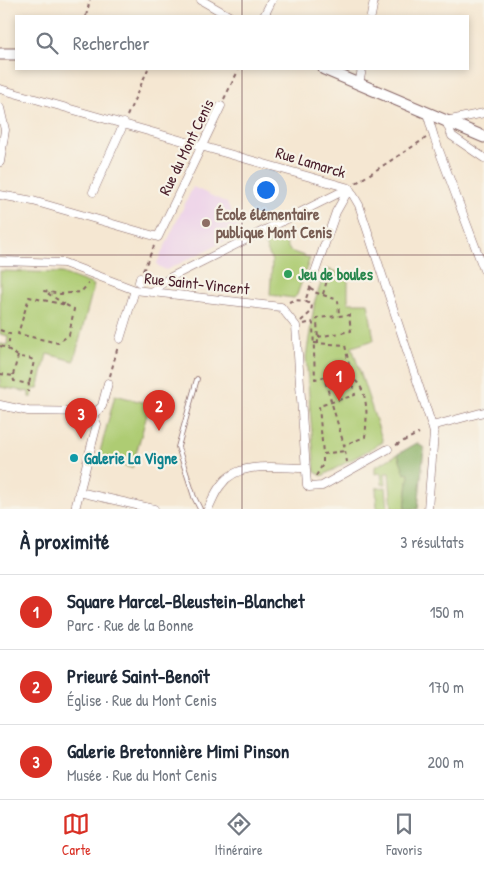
<!DOCTYPE html>
<html lang="fr">
<head>
<meta charset="utf-8">
<style>
  body { margin:0; font-family:"Patrick Hand",sans-serif; background:#f2f2f3; color:#1f2937 }
  .you { position:absolute; left:265px; top:189px; width:18px; height:18px; margin:-12px; border:4px solid #fff; border-radius:50%; background:#1a73e8; box-shadow:0 0 0 8px #1a73e833 }
  .badge { display:grid; place-items:center; width:32px; height:32px; border-radius:50%; background:#d93025; color:#fff; font-size:16px; font-weight:700 }
  .pin { position:absolute; translate:-50% -41px; filter:drop-shadow(0 1px 2px #0008) }
  .pin::after { content:''; position:absolute; top:26px; width:18px; height:15px; background:inherit; clip-path:polygon(0 0,100% 0,50% 100%) }
  .list { margin:0; padding:0; list-style:none }
  h2 { display:flex; justify-content:space-between; align-items:center; height:65px; margin:0; padding:0 20px; font-size:21px }
  h2 small { font-size:16px; font-weight:400; color:#747a83 }
  .list li { display:grid; grid-template-columns:32px 1fr auto; gap:15px; align-items:center; box-sizing:border-box; height:75px; padding:0 20px; border-top:1px solid #e0e1e3 }
  .list b { display:block; font-size:19px; white-space:nowrap }
  .list p { margin:0; font-size:16px; white-space:nowrap; color:#747a83 }
  .list em { font-size:16px; font-style:normal; color:#747a83 }
  .icon { flex:none; width:28px; height:28px; fill:none; stroke:currentColor; stroke-width:2; stroke-linecap:round; stroke-linejoin:round }
  .map { position:relative; flex:none; width:484px; height:509px; overflow:hidden }
  .search { position:absolute; background:#fff; box-shadow:0 2px 8px #0003; left:15px; right:15px; top:15px; height:55px; display:flex; align-items:center; gap:12px; box-sizing:border-box; padding:0 18px; border-radius:0px; color:#747a83; font-size:19px }
  .sheet { height:290px; background:#fff }
  nav { display:flex; justify-content:space-around; align-items:center; box-sizing:border-box; height:70px; border-top:1px solid #e0e1e3; background:#fff; font-size:14px; color:#747a83 }
  nav a { display:grid; justify-items:center; gap:2px }
  nav .on { color:#d93025 }
  .map>svg:first-child { display:block }
  .built { fill:#edd1e9 }
  .green { fill:#aecc73; stroke:#7c764f }
  .forest { fill:#8ab065; stroke:#6a6848 }
  .lines { fill:none; stroke-linecap:round; stroke-linejoin:round }
  .lane-casing { stroke:#866565; stroke-width:5.5 }
  .street-casing { stroke:#866565; stroke-width:9 }
  .secondary-casing { stroke:#866565; stroke-width:13 }
  .path { stroke:#866565; stroke-width:2; stroke-dasharray:4 4; stroke-linecap:butt }
  .lane { stroke:#fff; stroke-width:4 }
  .street { stroke:#fff; stroke-width:8 }
  .secondary { stroke:#fff; stroke-width:11 }
  .grid { fill:none; stroke:#4a1f2b; stroke-width:1; stroke-opacity:0.55 }
  .education-dot { fill:#8d6e63; stroke:#f7f3e8; stroke-width:2 }
  .leisure-dot { fill:#2e9e5b; stroke:#f7f3e8; stroke-width:2 }
  .culture-dot { fill:#0f9aa8; stroke:#f7f3e8; stroke-width:2 }
  .labels { text-anchor:middle; dominant-baseline:central; stroke-width:4.5; stroke-linejoin:round; paint-order:stroke }
  .street-label { font-size:16px; fill:#4a1f2b; stroke:#f7f3e8 }
  .education-label { font-size:16px; font-weight:bold; fill:#785e54; stroke:#f7f3e8; text-anchor:start }
  .leisure-label { font-size:16px; font-weight:bold; fill:#27864d; stroke:#f7f3e8; text-anchor:start }
  .culture-label { font-size:16px; font-weight:bold; fill:#0d838f; stroke:#f7f3e8; text-anchor:start }
</style>
</head>
<body>
<div class="map">
<svg width="484" height="509" viewBox="0 0 484 509">
  <rect width="100%" height="100%" fill="#f7f3e8"/>
  <filter id="ink" filterUnits="userSpaceOnUse"><feTurbulence type="fractalNoise" baseFrequency=".02" numOctaves="2"/><feDisplacementMap in="SourceGraphic" scale="10" xChannelSelector="R" yChannelSelector="G"/><feConvolveMatrix kernelMatrix="1 2 1 2 8 2 1 2 1" color-interpolation-filters="sRGB"/></filter>
  <filter id="wash" filterUnits="userSpaceOnUse"><feTurbulence type="fractalNoise" baseFrequency=".0096" numOctaves="4" result="noise"/><feDisplacementMap in="SourceGraphic" scale="20" xChannelSelector="R" yChannelSelector="G"/><feGaussianBlur stdDeviation="1.12" result="paint"/><feColorMatrix in="noise" values="0 0 0 0 0 0 0 0 0 0 0 0 0 0 0 0 0 1.4 0 .05"/><feComposite in="paint" operator="in"/></filter>
  <g filter="url(#wash)">
    <rect width="100%" height="100%" fill="#f5e7d2"/>
    <path class="built" d="M193,187l34,16 15,30 -76,37 -8,-4 -1,-3z"/>
    <path class="green" d="M281,234l9,17 20,7 -13,37 -3,3 -24,-3 2,-34 -8,-18z
      M326,269l22,6v28h20l6,37 -22,7 31,95 -61,34 -7,-4 -9,-115 9,-57z
      M0,271l62,2 32,12 -20,76 -27,-7 -9,35h-4l-3,9 -2,-1v-5l-29,-5v-43l7,1 1,-9 -8,-2z
      M115,395l35,9 -18,64 -34,-9z
      M398,454l7,19h4l-4,36h-13l-3,-36h-4l1,11h-4l-1,-11 -6,1v-7z
      M386,487l2,22h-11l-1,-21z"/>
    <path class="forest" d="M417,443l7,5 -6,61h-13l4,-36 -4,1 -7,-20z"/>
  </g>
  <g filter="url(#ink)">
    <g class="lines">
      <defs>
        <path id="lane" d="M197,379l-19,68 16,50 6,12"/>
        <path id="street" d="M201,0l28,16
          M264,16l8,-16
          M371,16l3,-16
          M359,84l3,-15
          M0,89l349,99 10,17 73,221 2,7 -6,76
          M0,108l5,22 -5,32
          M427,113l7,24 50,133
          M484,113l-38,8 6,15 32,22
          M93,192l31,-69
          M0,195l33,6 125,36 63,-131
          M0,261l64,2 71,27 146,17 15,19 11,159 2,2 13,-1 66,-37
          M314,275l22,-63 13,-23
          M139,282l1,-4
          M151,292l20,-15 178,-89
          M120,339l15,-49
          M0,405l28,6 63,1 2,3
          M93,415l9,-9 6,-23
          M432,426l52,-14
          M79,492l75,17
          M75,509l22,-85 -4,-9
          M208,509c4,-8 7,-17 13,-24 17,-25 58,-17 84,-17"/>
        <path id="secondary" d="M0,54h16
          M324,69l160,68"/>
      </defs>
      <use href="#lane" class="lane-casing"/>
      <use href="#street" class="street-casing"/>
      <use href="#secondary" class="secondary-casing"/>
      <path class="path" d="M86,16l4,-16
        M224,99l15,-30
        M127,116l21,-47
        M356,183l70,-45
        M143,271l11,-25
        M310,288l4,2v2l24,8 1,16
        M323,294l5,-17
        M289,302l5,-2 11,1
        M66,305l8,4 -5,26 -11,8 -40,-9 11,-37 37,8 -22,-14 16,3 21,-2 8,-9
        M301,321l10,-9 1,-7 -7,-4 7,-19
        M304,324l8,-2 1,2 2,55 9,-2 20,68 3,17
        M0,330l10,4 -2,14
        M318,337l33,-6 -2,-16 -32,3 1,26
        M314,343l31,2 10,50 -36,11 4,48
        M0,346c9,2 11,6 18,10 6,3 11,0 16,5l-5,23
        M0,374l13,2 1,5 15,3 -1,8
        M13,375l5,-19
        M110,376l8,-30
        M324,377l27,1c19,9 16,42 14,59l-21,8
        M396,445l23,-12
        M316,476l7,-12v-10l21,-3"/>
      <use href="#lane" class="lane"/>
      <use href="#street" class="street"/>
      <use href="#secondary" class="secondary"/>
    </g>
  </g>
  <path class="grid" d="M242,0v16M242,69v440M0,255h484"/>
  <circle class="education-dot" cx="206" cy="223" r="5"/>
  <circle class="leisure-dot" cx="288" cy="274" r="5"/>
  <circle class="culture-dot" cx="74" cy="458" r="5"/>
  <g class="labels">
    <g class="street-label">
      <text transform="translate(186 147) rotate(-64)">Rue du Mont Cenis</text>
      <text transform="translate(311 162) rotate(17)">Rue Lamarck</text>
      <text transform="translate(197 283) rotate(6)">Rue Saint-Vincent</text>
    </g>
    <g class="education-label">
      <text x="216" y="214">École élémentaire<tspan x="216" dy="18">publique Mont Cenis</tspan></text>
    </g>
    <g class="leisure-label">
      <text x="298" y="274">Jeu de boules</text>
    </g>
    <g class="culture-label">
      <text x="84" y="458">Galerie La Vigne</text>
    </g>
  </g>
</svg>
<div class="you"></div>
<div class="pin badge" style="left:339px;top:401px">1</div>
<div class="pin badge" style="left:159px;top:431px">2</div>
<div class="pin badge" style="left:81px;top:439px">3</div>
<div class="search"><svg class="icon" aria-label="search" viewBox="0 0 24 24"><circle cx="10" cy="10" r="6"/><path d="M15 15l6 6"/></svg>Rechercher</div>
</div>
<section class="sheet">
<h2>À proximité<small>3 résultats</small></h2>
<ul class="list">
<li><span class="badge">1</span><div><b>Square Marcel-Bleustein-Blanchet</b><p>Parc · Rue de la Bonne</p></div><em>150 m</em></li>
<li><span class="badge">2</span><div><b>Prieuré Saint-Benoît</b><p>Église · Rue du Mont Cenis</p></div><em>170 m</em></li>
<li><span class="badge">3</span><div><b>Galerie Bretonnière Mimi Pinson</b><p>Musée · Rue du Mont Cenis</p></div><em>200 m</em></li>
</ul>
</section>
<nav>
<a class="on"><svg class="icon" aria-label="map" viewBox="0 0 24 24"><path d="M3 6l6-2 6 2 6-2v14l-6 2-6-2-6 2zM9 4v14M15 6v14"/></svg>Carte</a>
<a><svg class="icon" aria-label="directions" viewBox="0 0 24 24"><path d="M12 3l9 9-9 9-9-9zM9 14v-3h6M13 9l2 2-2 2"/></svg>Itinéraire</a>
<a><svg class="icon" aria-label="saved" viewBox="0 0 24 24"><path d="M7 4h10v16l-5-4-5 4z"/></svg>Favoris</a>
</nav>
</body>
</html>
